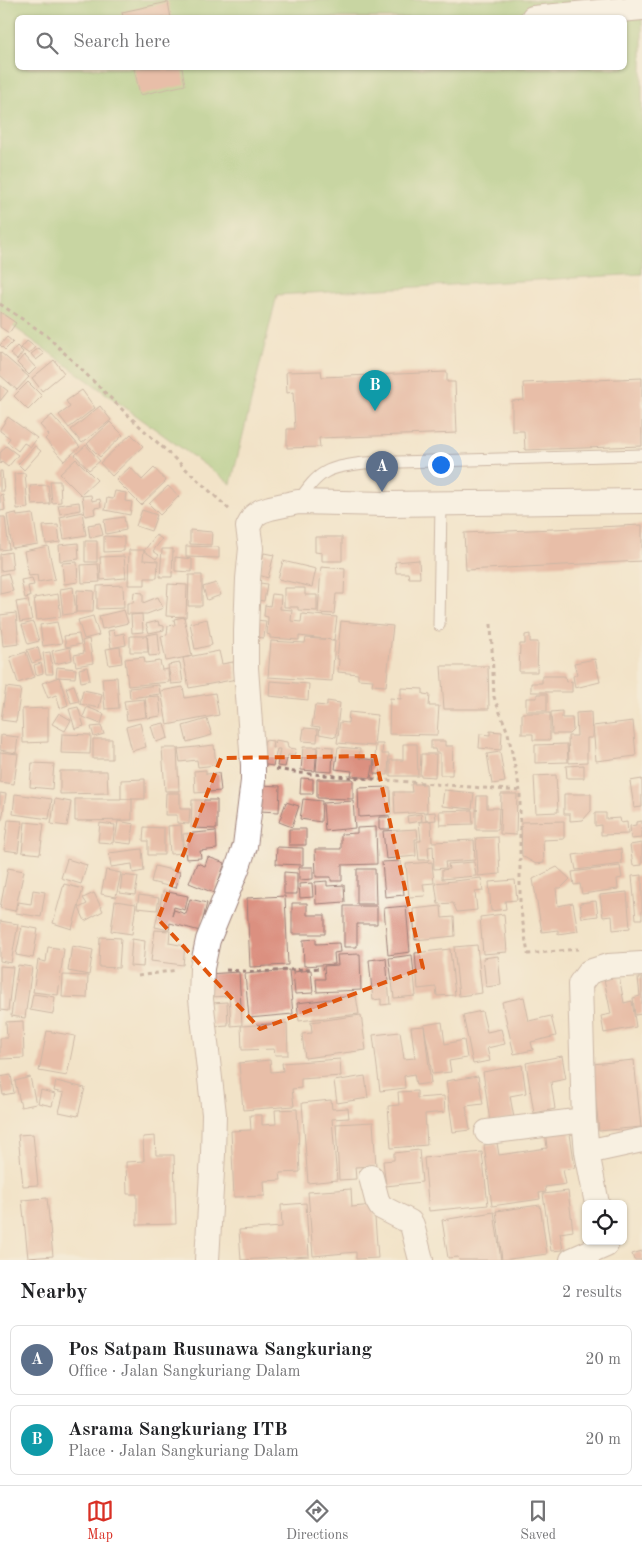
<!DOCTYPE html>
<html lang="en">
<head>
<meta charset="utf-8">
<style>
  body { margin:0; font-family:"Old Standard TT",serif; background:#f2f2f2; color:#202124 }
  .controls { position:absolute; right:15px; bottom:15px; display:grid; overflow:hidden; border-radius:8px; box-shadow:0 1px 4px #0004 }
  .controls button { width:45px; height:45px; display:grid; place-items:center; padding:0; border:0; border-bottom:1px solid #e0e0e0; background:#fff; color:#202124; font:25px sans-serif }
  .you { position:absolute; left:440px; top:464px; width:18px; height:18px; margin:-12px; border:4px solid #fff; border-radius:50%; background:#1a73e8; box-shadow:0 0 0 8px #1a73e833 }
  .badge { display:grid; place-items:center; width:32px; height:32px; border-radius:50%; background:#d93025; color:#fff; font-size:16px; font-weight:700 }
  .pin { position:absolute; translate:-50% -41px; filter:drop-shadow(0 1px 2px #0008) }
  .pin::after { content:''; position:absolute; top:26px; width:18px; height:15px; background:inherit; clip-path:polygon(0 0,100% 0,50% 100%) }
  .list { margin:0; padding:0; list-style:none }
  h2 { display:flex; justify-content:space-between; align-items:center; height:65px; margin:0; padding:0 20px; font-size:21px }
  h2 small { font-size:16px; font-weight:400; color:#757577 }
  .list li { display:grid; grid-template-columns:32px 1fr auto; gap:15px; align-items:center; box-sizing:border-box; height:70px; margin:0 10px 10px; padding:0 10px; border:1px solid #e0e0e0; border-radius:8px }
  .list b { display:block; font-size:19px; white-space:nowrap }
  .list p { margin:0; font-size:16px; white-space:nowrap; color:#757577 }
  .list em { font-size:16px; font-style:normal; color:#757577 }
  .icon { flex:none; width:28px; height:28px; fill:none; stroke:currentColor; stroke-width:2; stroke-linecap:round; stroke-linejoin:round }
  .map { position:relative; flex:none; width:642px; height:1260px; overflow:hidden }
  .search { position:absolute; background:#fff; box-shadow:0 1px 4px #0004; left:15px; right:15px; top:15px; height:55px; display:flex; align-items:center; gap:12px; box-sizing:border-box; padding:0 18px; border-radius:8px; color:#757577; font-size:19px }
  .sheet { height:225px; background:#fff }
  nav { display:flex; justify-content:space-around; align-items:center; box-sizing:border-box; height:70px; border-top:1px solid #e0e0e0; background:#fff; font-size:14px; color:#757577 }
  nav a { display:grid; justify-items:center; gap:2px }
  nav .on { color:#d93025 }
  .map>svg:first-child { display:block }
  .green { fill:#95c473; stroke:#70724f; fill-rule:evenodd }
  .building { fill:#db9080 }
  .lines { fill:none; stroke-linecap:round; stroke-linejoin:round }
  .service-casing { stroke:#9e817a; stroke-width:13 }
  .minor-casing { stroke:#9e817a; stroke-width:26 }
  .path { stroke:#9e817a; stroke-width:3; stroke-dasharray:4 4; stroke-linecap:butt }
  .service { stroke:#fff; stroke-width:11 }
  .minor { stroke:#fff; stroke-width:24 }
  .marked { fill:none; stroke:#e0560e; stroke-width:4; stroke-dasharray:10 6; stroke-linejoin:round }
</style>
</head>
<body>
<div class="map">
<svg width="642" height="1260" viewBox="0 0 642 1260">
  <rect width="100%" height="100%" fill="#f7f3e8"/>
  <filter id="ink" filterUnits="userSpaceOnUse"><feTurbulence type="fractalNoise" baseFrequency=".02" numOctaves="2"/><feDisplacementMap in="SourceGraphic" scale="10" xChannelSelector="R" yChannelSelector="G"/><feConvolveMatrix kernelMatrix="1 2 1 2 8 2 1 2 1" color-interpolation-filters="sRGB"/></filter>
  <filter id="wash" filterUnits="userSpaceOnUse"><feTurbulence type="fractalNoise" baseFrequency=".0096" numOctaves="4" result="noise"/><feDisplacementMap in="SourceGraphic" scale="20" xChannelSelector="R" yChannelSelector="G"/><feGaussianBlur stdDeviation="1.12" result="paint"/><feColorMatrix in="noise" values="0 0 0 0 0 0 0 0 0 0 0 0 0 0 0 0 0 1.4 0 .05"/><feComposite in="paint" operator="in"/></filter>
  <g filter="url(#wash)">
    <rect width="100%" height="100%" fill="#f2e3c8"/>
    <path class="green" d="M0,0h642v274l-365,21 -46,189 -231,-167zM18,18h606v50h-606z"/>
    <g id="blocks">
      <path class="building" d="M168,2l3,16h-48l-1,-6z
        M134,68h48l3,17 -45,10z
        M0,312l16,11 -7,10 -9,-6z
        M7,337l6,5 -8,8 -5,-5z
        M27,341l8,6 -6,7 -8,-6z
        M17,346l6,6 -6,8 -7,-6z
        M39,348l5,6 -8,6 -5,-6z
        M0,352l29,25 -12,13 -17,-15z
        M24,355l12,13 -7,7 -12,-12z
        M54,360l10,13 -22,18 -10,-13z
        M321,371l1,6 125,-5v10h8l2,51 -138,5 1,9 -33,1v-19h8l-2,-37 -6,1 -1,-21z
        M642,378v68l-117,4 -1,-19h-12v-30l12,-1 -1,-17z
        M28,382l14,14 -14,14 -14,-14z
        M0,385l8,6 -8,10z
        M82,390l13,18 -26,20 -10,-13 11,-8 -4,-6z
        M100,406l11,14 -29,23 -11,-13z
        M52,415l28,32 -16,14 -19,-22 4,-4 -9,-10z
        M8,417l29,21 -6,9 -7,-4 -6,8 -11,-9 3,-4 -10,-7v-2z
        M110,422l13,13 -23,22 -13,-13z
        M131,434l12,12 -31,30 -12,-13z
        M86,445l14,16 -11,9 -14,-15z
        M6,446l12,9 -10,12 -6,-5 -2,2v-11z
        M35,446l6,5 -17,19 -6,-6z
        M76,459l21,21 -16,15 -21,-21z
        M130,467l12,13 12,-12 12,13 -25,24 -25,-25z
        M0,471h2l2,20h-4z
        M25,473l3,35 -11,1 -3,-35z
        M50,481h10l1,21 -9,1z
        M48,485l2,19 -18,1 -2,-19z
        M168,486l11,10 -19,19 -11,-11z
        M115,491l11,2 -1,8 7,1 -2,13 -25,-5 2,-12 6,1z
        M3,494l2,16 -5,1v-16z
        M91,495l1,6 8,-2 1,8 -7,1 1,6 -10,2 -3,-20z
        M79,502l1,8 -20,4 -2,-9z
        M142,510l15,5 -6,16 -15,-5z
        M82,512l4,23 -22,4 -4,-22z
        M16,513l1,3 16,-2 5,30 -26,4 -5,-33z
        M0,517h5l4,32 -9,1z
        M124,517l2,13 -20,4 -2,-14z
        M100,523l3,12 -13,3 -2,-13z
        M58,525l2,17 -14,2 -3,-18z
        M642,525v36l-176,9 -2,-37z
        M190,530l22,2 -1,13 -21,-1z
        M156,535l6,4 -9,12 6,4 -3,4 -12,-8z
        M104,536l20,1v14l-20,1z
        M315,537h27v24h-20v-8l-7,-1z
        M85,541h12v21h-12z
        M78,543l1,16 -19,2 -1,-16z
        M48,546l7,33 -17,3 -1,-7 -8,1 -5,-25z
        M186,546l33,1v11l-33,-1z
        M162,549h11l-1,28h-12z
        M129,550h15l-1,10 15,1 -1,17h-12v7h-17z
        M11,552l2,17 -13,2v-17z
        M264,553l10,2 -6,23 -9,-3z
        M124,556l2,22 -25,2 -1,-23z
        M175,557l17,2v13l-17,-1z
        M419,560l1,18h-11l-1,-5h-12l-1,-11z
        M283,561l33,8 -4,18 -34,-8z
        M77,562l1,20 -14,2 -2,-21z
        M98,564l2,18 -18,1 -1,-18z
        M321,567l24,2 -1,25h-8l-2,20 -16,-1z
        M8,573l5,18 -13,3v-19z
        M189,575h13v31h-14z
        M32,578l2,7 -6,1 2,11 -5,1 -4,-18z
        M216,583l5,12 -14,5 -4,-13z
        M260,583l7,1 -3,17 -7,-1z
        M168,584l19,1 -1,32 -20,-1z
        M123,585l1,23 -27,1v-23z
        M73,587l3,26 -13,2 -3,-26z
        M284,588h21v7h12v16l-19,-1v-3h-14z
        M77,590l17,1 -1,21h-17z
        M134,592l9,1v10l15,-6 5,11 -16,6h-20v-11h6z
        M58,594l3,23 -24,3 -3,-22z
        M272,594l9,1 -1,14 12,1 -1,11 10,1 1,-8 35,3 -3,23 -35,-4v4l-29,-2v-3l-3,-1 1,-17 -4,-1 1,-11 5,1z
        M28,600l4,20 -12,2 -4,-20z
        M124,610l4,13 -26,6 -3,-13z
        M16,613l3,31 -16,2 -3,-31z
        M142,614l1,18 -11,1 -1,-18z
        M93,616l6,19 -15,4 -6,-19z
        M184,617l8,39 -26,5 -5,-25 6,-1 1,-9 7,-1 -1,-6z
        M207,619l5,26 -17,4 -5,-26z
        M255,620l11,1 -2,17 -10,-1z
        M158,621l1,4 5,1v4l-15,3 -3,-9z
        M341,621l52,5 -7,60 -14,-1 1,-5 -15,-1v-5l-20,-2 1,-13h-2z
        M33,622l6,19 -11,3 -6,-19z
        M57,622l5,21 -19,3 -3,-21z
        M114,630l1,5 9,-2 2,12 -15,3 -3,-17z
        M158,633l2,22 -11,1 -2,-21z
        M79,634l2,10 -15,3 -2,-11z
        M530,634v8h8l-1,30h-18l1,-28h5v-9z
        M130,636h17l1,16h-18z
        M306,638l29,2 -3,41 -64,-4 3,-36 34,2z
        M89,639l4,24 -17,3 -2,-11 10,-2 -2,-12z
        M38,647l3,13 -9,3 -5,-13z
        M70,647l2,13 -17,4 -3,-13z
        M120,647l2,16 -13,2 -3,-16z
        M219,651l3,13 11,-2 4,17 -48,9 -6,-30z
        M26,652l8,25 -16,6 -8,-26z
        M50,652l3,22h-7l-3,-21z
        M144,657l1,6 15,-2 2,9 6,-1 1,13 -41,4 -3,-27z
        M595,659l5,23 -25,6 -2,-12 4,-2 -3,-11z
        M41,663l2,10 -7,2 -2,-10z
        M180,663l3,20 -12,1 -3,-19z
        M441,666h47l1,43h-45z
        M57,667l19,2 -1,9 -19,-1z
        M87,667l3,13 -9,2 -2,-13z
        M542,676h23l1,6 6,-1v11h-41v-9h11z
        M59,677l9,28 -8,3 -4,-13 -8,3 -6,-15z
        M117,677l2,31 -14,1 -3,-31z
        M270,681l39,3 -1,16 -39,-4z
        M74,685l5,16 -8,2 -5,-15z
        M159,685l1,9 -30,4 -1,-10z
        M6,687l15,2 -5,33 -15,-2z
        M183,687l2,11 30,-5 4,22 -52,10 -6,-34z
        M401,688l22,1v5l7,1 -1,11h10l-2,29 -48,-1 1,-36 11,1z
        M83,690l19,4 -3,14 -19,-4z
        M537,694h10v17h-21v-13h11z
        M159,696l2,20 -14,2 -2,-21z
        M144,699l2,18 -19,3 -3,-19z
        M327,701l13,2 -4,34 -17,-3 1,-7 -8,-1 3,-21 12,1z
        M78,707l6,19 -9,3 -6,-20z
        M87,707l17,7 -3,10 -18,-7z
        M48,708v34l-25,1 -1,-34z
        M562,711v7h10l1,12 -4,4h-17l-1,-22z
        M349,712l28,3 -3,31 -37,-3 3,-21 8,1z
        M591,712l1,26h-5v24l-18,1 -1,-27h9l-1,-23z
        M59,713l12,7 -6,11 -13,-7z
        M522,713h28v27h-17v-6h-11z
        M207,719l5,16 -25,7 -4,-16z
        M633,721l3,35 -40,5 -3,-35z
        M140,723l6,24 -14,4 -6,-24z
        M164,723l4,15 -12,4 -5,-16z
        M101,726l3,8 -10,3 -3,-10z
        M304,728l14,1 -1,13 -15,-1z
        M490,731l12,1 -1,18 -22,-2 1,-14 10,1z
        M62,734l29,1 -1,19 -29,-1z
        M1,735l17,2 -2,16 -16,-3z
        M93,739h19v20h-19z
        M265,740l8,1 -1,7h2l1,-8 12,2 1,6 8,1 -2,7 -6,-1 -3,12 -8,-1 3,-17h-3l-4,17 -13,-2z
        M431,741h14v5h8l-1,29h-12v-22h-4l-1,-4h-4z
        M376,744h7l-1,10h7l-1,21 -14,-1z
        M403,744h14l1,32h-28v-16h13z
        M567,744l1,18 -33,1v-18z
        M214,745l2,20 -18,2 -1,-7 -17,2 -2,-13z
        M318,746l15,1 -1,25 -16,-1z
        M303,747h14l-2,24 -14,-1z
        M338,747l22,2 -1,9 15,2 -3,18 -20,-2 1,-5 -17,-2z
        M162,748h15l2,43h-14z
        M0,752l18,2 -4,30 -14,-2z
        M500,752l5,30 -13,2 -5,-30z
        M421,754h15l-1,23 -15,-1z
        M32,763l22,1 -2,25 -22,-2z
        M584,765v13h-17l-1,-12z
        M206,770v4l13,-1 2,18 -26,2 -1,-22z
        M60,771h47l1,22 -48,1z
        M556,775l2,37 -22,1 -2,-37z
        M301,778l12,1v15h-13z
        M145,779v20h-24v-19z
        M317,779h36v20l-36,-1z
        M642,779v28l-8,1 -4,-27z
        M411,784h15l1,28 -32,2 -1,-22h18z
        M260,785l20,1 -1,26 -20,-1z
        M390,787l1,28 -32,2 -1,-29z
        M444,790l30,3 -2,16 -30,-3z
        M0,793l6,1 -4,26h-2z
        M166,793h14v16h10l-1,15 -12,-1v-8h-12z
        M15,794l37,5 -3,20 -36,-5z
        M501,794h16l-1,41 -16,-1z
        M564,794h27v17l-8,9 -13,1v-7h-6z
        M477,796h10v12h12l-1,22h-22v-20h2h-2z
        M55,799l16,3 -4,24 -16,-2z
        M75,799h57v21l-57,1z
        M303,799l19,2 -1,21 -21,-3z
        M192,800h25v29l-26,-1z
        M353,801l2,27 -30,3 -2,-28z
        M286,802l13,4 -7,21 -13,-5z
        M472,810l1,14 -33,1 -1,-14z
        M435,812l1,8 -10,1 -1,-8z
        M595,813h11v6l14,-1 1,5 6,-1 1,12 -27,1v-10l-6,1z
        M421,814l1,7 -14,2 -1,-7z
        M379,817h11v12h-11z
        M8,820l14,1 -4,31 -14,-2z
        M118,821l16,3 -3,20 -16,-2z
        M431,821l1,21 42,-2 1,20 -30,2 1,6 -12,1 -1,-23 -5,1 1,13h-10l-2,-19h4l-2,-19z
        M564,821v18l-21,1 1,23 -8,1 -14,-8 -1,-34z
        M642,821v17l-11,1 -1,-13 6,-1v-3z
        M25,822l19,2 -4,30 -18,-2z
        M100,823l15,2 -2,18 -15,-1z
        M181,825l2,28 -13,1 -2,-28z
        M144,827l20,1v27h-16v-14h-5z
        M376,827l1,37 -35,1v16h-11v-4h-15l-1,-28h26v-15l16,-1v-5z
        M289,829h17v16h-17z
        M417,829l1,10h-3l1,17 -30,3 -3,-28z
        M216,831l1,18 -17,2 1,7 -15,1 -3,-25z
        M498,837l2,37 -22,2 -2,-38z
        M642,843v22l-9,1 -3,-21z
        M277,847l26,1v17l-27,-1z
        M142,849l2,22 -11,2 -1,-9 -21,3 -2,-14z
        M621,849l1,15 -46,6 -3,-15z
        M208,857l17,6 -11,30 -25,-10 8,-20 8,3z
        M67,859l20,6 -6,19 -20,-6z
        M401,861l3,34 -19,2 -3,-35z
        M432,862l2,21 -11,1 2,12 -16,1 -3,-33z
        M474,862l2,14 -34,3v-9l7,-1 -1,-5z
        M155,866l25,6 -4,16 -25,-6z
        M620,866l2,12 -5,1 1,10 -36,5 -2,-10 -6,1 -2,-13z
        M299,867h14v12l-14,1z
        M557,867l13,12 -9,9h-5l2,18 15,-3 5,28 -20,3v-4l-16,2 -9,-53z
        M8,868l16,3 -9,40 -15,-3z
        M357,869h18l1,35h-19z
        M106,870l15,3 -5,24 -15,-3z
        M284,872l13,1v21h-13z
        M122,875l16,2 -3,18 -15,-2z
        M642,875v44h-6l-4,-43z
        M481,878l2,13 -8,1 2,18 -20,2 -4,-9 -15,1 -3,-21z
        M515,880l2,20 -12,1 1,8 -15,2 -2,-29z
        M327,881v5l17,-1 1,17 -29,2 -1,-22z
        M312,883l1,14 -13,1 -1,-14z
        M64,884l19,5 -11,40 -19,-6z
        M33,890l12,2 -4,25 -25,-4 2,-11 13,2z
        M163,891l25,5 -3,14 -11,-3 -2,9 2,-6 12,4 4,-15 17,4 -7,28 -30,-8 -1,7 -14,-3z
        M627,892l3,36 -17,2 -1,-14 -9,1 -3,-22z
        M94,893l9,18 -18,10 -6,-13 8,-4 -4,-6z
        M139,895l20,3 -2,12 -20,-2z
        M285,896l3,69 -38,2 -3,-69z
        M115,901l21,3 -4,30 -21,-3z
        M596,901l2,15 -16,2 -2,-15z
        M292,903h15v12h18v19h-33z
        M344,906h33v18h-20v23h-13z
        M406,906l4,46 -22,3 -4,-47z
        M441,906l1,12 12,-1 1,19 -40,4 -2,-31z
        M504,914l3,38 -24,2 -3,-37z
        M0,921l18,3 -7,39 -11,-2z
        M22,926l16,3 -5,29 -17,-3z
        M155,930l15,1 -1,12 16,3 -2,19 -32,-4z
        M100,937l21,1 -2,30 -20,-1z
        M132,939l13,2 -2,26 -13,-1z
        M316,939v5l23,-1 1,9 -6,1 1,11 -31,2 -1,-26z
        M477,945l5,48 -23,3 -5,-49z
        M72,946l21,4 -4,25 -21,-4z
        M48,947l16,2 -6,46 -25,-3 5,-32 8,2z
        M450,949l5,46 -18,1 -1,-9 -18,2 -3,-36z
        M360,954l1,36 -44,2 -1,-13h9l-1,-13 14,-1 -1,-10z
        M412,955l4,41 -22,2 -5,-40z
        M498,956l3,29 -15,2 -3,-29z
        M386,958l4,46 -9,1v-6l-8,1 -4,-40z
        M18,965l14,2 -7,51 -14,-2z
        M0,966l13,1 -5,44 -8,-1z
        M289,970l4,44 -44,4 -4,-44z
        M311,970l2,23 -18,1 -2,-22z
        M239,972l3,53 -11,1 -2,-30 -19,1 -2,-23z
        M63,975l25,1 -1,22 -25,-1z
        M619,976l5,27 8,-2 4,26 -32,6 -3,-17 10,-2 -7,-35z
        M638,978h4v36l-7,1 -2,-17 7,-2z
        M33,994l22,3 -2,17 -23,-4z
        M356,996l3,18 -60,7 -2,-18z
        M524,997l5,24 22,-5 5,20 -25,6 2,8 -19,4 -12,-52z
        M227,1002l1,23 -15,1 -1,-23z
        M482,1011l5,21 14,-3 4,15 -18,4 3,13 -17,3 -10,-49z
        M361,1015l5,35 -61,8 -3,-24 10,-1 -1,-11z
        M23,1021l1,37 -24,1v-21h7l-1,-16z
        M442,1022l3,22 19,-4 3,18 -18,3 2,11 -19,2 -8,-49z
        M287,1023l1,32h-13l-1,-6 -32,1 -1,-24z
        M424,1026l7,57 -15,2 -2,-11 -10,2 1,12 -25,3 -7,-56 27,-3 4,27 11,-1 -4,-31z
        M47,1031l28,5 -8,40 -28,-5z
        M562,1056l4,23 -15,3 4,27 -21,4 -8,-50z
        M340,1059l1,17 -40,3v9l-9,1 2,17 -51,4 -4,-47 31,-3 1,12 12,-1 -1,-8z
        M634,1060l7,67 -42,4 -7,-67z
        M522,1065l4,28 -16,3 4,22 -24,4 -7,-50z
        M11,1075l3,18 -11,2 -3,-18z
        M365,1076l3,22 -31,5 -3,-22z
        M478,1076l5,28 -17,2 4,24 -17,2 -7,-51z
        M30,1077l6,27 -15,3 -6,-26z
        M56,1081l29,7 -7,28 -19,-4 5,-19 -10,-2z
        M41,1090l14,4 -3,12 -14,-3z
        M417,1091v7l27,-2 1,16 -20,2 2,31 -36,3 -3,-42 11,-1 -1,-13z
        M331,1100l1,9 16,-1 1,10 -17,1 5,61 -29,3 -6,-80z
        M297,1109l3,63 -20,1 1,7 -17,1 1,15 -31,1 -3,-66 20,-1 -1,-15h12v10l14,-1 -1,-14z
        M373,1122l3,44 -21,1 1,12 -17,1 -3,-56z
        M569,1127l6,41 -12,2 3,14 -21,3 1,5 -7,1 1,6 -48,7 -8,-61 13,-2 2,12 48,-7 -2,-18z
        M33,1134l5,51 -15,1 -5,-51z
        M155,1136l1,19h18l2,69 -39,1v-31h-10l-1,-32 18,-1 -1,-24z
        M419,1150l3,32 -36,4 -3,-25 11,-1v-7z
        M482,1152l6,53 -59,6 -5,-53z
        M351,1189l1,18 22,-2 4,53 -22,1v-7l-43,4 -5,-64z
        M568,1191l5,40 -13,2 3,17 -12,1 -8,-57z
        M47,1198l6,58 -25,2 -6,-58z
        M306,1203l3,53 -68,4 -2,-30 43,-3 -1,-22z
        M540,1205l7,49 -45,6 -6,-49z
        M494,1212l7,48h-42l-1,-3 -10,1 -6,-38z
        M642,1251v9h-8l-2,-6z"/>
    </g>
  </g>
  <g filter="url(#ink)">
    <use href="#blocks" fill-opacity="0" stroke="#9e817a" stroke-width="1"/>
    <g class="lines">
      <defs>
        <path id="service" d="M298,502c21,-32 29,-34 66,-39l278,-8
          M439,625l2,-122"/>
        <path id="minor" d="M533,18l109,-10
          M487,1132l97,-12
          M587,1152l55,-12
          M371,1177l6,23 4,7 29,15 2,3 9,35
          M597,1204l-10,-52 -3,-32 -4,-136 9,-12 19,-6 34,-2
          M207,1260l6,-106 1,-40 -13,-115 1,-31 6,-28 29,-71 8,-23 8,-65v-16l-7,-97v-37l2,-52 3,-31 -3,-21 6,-11 7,-5 9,-3 28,-6 87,2 257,-3
          M572,1260l34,-15"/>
      </defs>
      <use href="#service" class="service-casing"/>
      <use href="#minor" class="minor-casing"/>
      <path class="path" d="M0,304l46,31 85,83 99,92
        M491,624l3,73 14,36 12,58
        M276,769l24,4 220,18v114l8,49 50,-5
        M226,970l32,2 65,-4
        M138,976l39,-6"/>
      <use href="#service" class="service"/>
      <use href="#minor" class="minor"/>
    </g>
  </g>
  <path d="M0 0H642V1260H0ZM375,756l48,212 -163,61 -102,-110 63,-161z" fill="#f2e3c8" fill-opacity=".55" fill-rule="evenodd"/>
  <path class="marked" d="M375,756l48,212 -163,61 -102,-110 63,-161z"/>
</svg>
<div class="controls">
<button><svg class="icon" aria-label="locate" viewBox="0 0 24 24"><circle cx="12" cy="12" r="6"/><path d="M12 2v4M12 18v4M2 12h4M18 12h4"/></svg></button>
</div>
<div class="you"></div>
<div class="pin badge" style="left:382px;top:492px;background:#5c6f8a">A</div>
<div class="pin badge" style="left:375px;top:411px;background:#0f9aa8">B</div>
<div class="search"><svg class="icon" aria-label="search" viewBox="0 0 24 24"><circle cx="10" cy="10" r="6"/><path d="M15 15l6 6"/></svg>Search here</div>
</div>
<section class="sheet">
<h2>Nearby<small>2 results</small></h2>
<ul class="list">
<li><span class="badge" style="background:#5c6f8a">A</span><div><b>Pos Satpam Rusunawa Sangkuriang</b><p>Office · Jalan Sangkuriang Dalam</p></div><em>20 m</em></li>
<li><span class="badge" style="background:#0f9aa8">B</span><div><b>Asrama Sangkuriang ITB</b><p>Place · Jalan Sangkuriang Dalam</p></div><em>20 m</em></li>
</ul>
</section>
<nav>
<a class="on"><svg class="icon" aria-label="map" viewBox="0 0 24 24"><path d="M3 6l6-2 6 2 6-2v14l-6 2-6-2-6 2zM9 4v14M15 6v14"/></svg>Map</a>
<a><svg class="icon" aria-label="directions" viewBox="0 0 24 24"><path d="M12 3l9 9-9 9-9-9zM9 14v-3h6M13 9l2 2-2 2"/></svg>Directions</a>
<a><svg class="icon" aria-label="saved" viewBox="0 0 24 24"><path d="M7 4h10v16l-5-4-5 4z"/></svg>Saved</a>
</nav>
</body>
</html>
